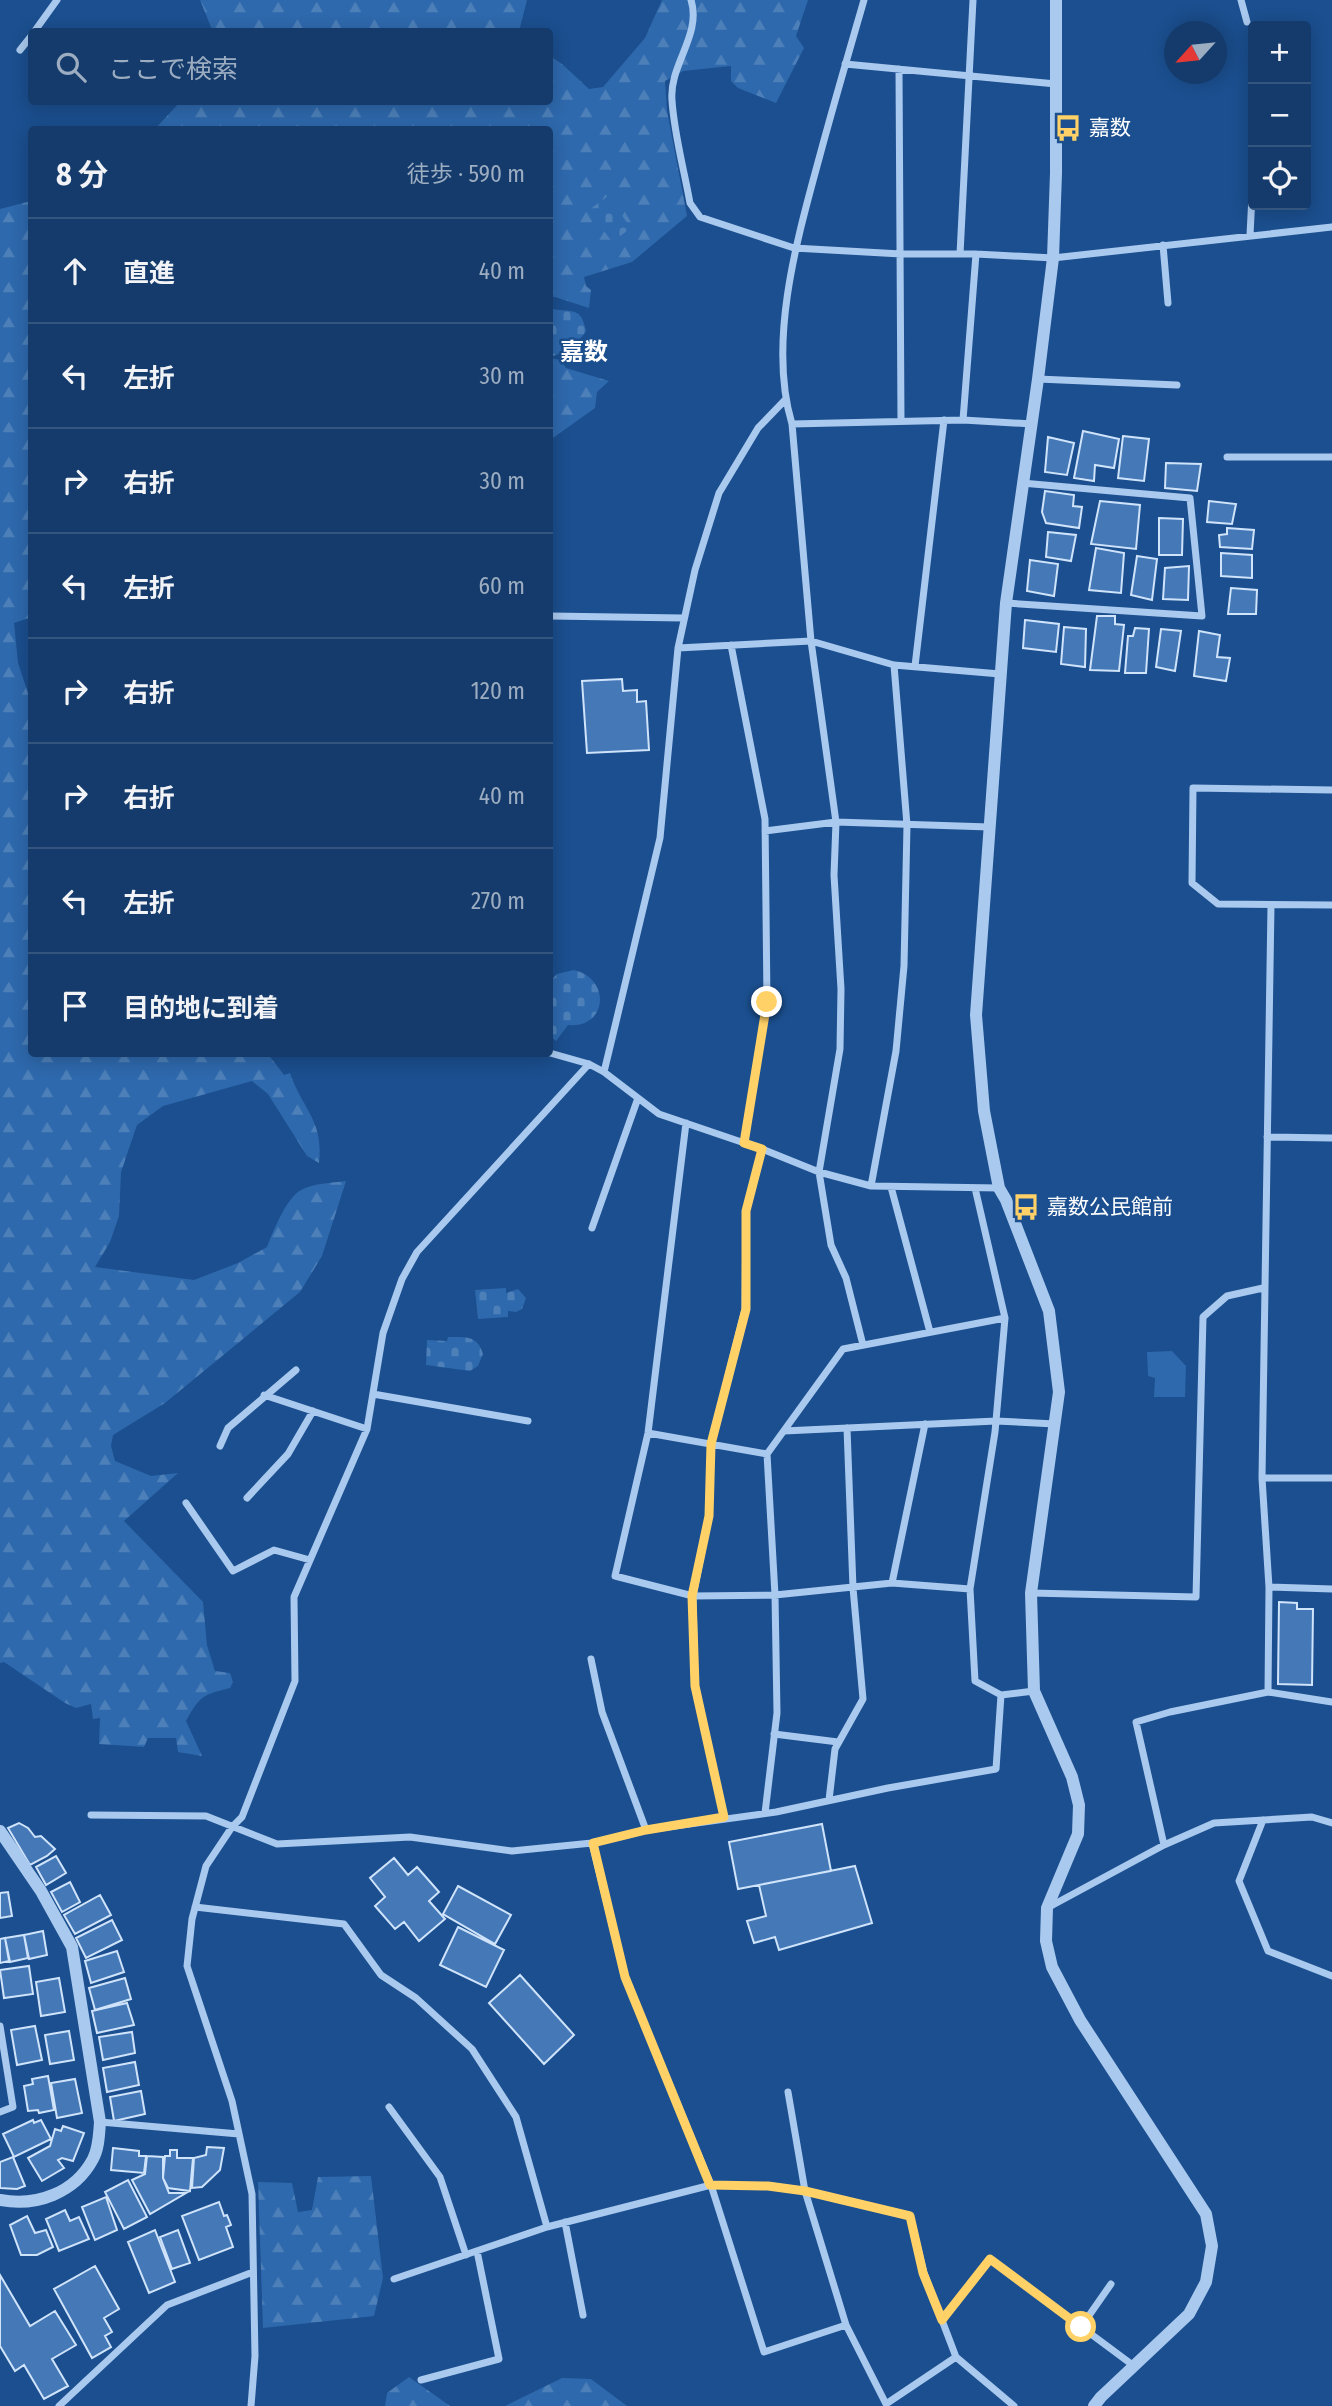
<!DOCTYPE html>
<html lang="ja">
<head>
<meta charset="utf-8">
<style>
  body { margin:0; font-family:"Fira Sans Condensed","Noto Sans JP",sans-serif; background:#1d4271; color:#f1f3f6 }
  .controls { position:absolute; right:21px; top:21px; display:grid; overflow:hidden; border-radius:7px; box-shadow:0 4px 18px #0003 }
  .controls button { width:63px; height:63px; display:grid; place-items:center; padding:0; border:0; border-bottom:2px solid #33557e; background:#143b6b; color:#f1f3f6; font:35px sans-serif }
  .compass { position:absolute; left:1164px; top:21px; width:63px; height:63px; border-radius:50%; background:#143b6b; box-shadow:0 4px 18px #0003; rotate:243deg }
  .stop { position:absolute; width:21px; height:21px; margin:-16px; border:5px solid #ffd166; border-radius:50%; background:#fff }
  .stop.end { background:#ffd166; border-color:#fff; box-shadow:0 2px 7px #0008 }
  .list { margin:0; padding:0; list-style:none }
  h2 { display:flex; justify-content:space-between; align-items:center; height:91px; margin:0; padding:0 28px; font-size:30px }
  h2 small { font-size:23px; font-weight:400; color:#9dadc1 }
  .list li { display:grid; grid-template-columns:46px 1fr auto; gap:21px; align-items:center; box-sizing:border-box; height:105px; padding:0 28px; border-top:2px solid #33557e }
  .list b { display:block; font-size:26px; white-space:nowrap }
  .list em { font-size:23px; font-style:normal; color:#9dadc1 }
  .icon { flex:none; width:38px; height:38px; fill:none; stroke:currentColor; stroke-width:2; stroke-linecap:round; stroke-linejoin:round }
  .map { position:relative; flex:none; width:1332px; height:2406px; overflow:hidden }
  .search { position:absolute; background:#143b6b; box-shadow:0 4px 18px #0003; left:28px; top:28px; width:525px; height:77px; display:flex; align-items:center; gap:18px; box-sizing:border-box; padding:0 24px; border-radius:7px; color:#9dadc1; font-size:26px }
  .panel { position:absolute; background:#143b6b; box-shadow:0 4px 18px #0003; left:28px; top:126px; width:525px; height:931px; border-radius:7px }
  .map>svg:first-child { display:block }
  .forest { fill:url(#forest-firs) }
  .cemetery { fill:url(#cemetery-stones) }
  .park { fill:#2e69ad }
  .building { fill:#4478b7; stroke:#cfe3fa; stroke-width:2 }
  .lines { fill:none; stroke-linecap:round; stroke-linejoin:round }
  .minor { stroke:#a9c9ee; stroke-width:7 }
  .tertiary { stroke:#a9c9ee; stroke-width:12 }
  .route { stroke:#ffd166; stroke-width:9 }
  .labels { text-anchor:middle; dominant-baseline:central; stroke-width:5; stroke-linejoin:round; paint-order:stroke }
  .poi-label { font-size:21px; fill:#fff; stroke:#1b4f8f; text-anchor:start }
  .quarter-label { font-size:24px; font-weight:bold; fill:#fff; stroke:#1b4f8f }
</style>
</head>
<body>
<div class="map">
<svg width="1332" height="2406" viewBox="0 0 1332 2406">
  <defs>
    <pattern id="forest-firs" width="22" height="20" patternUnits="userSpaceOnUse" patternTransform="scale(1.75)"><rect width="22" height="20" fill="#2e69ad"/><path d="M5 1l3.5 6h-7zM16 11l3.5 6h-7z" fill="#4d80b9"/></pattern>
    <pattern id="cemetery-stones" width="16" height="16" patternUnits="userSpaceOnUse" patternTransform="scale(1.75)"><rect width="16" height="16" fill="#2e69ad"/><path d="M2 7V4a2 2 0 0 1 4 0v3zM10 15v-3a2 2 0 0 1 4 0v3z" fill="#4d80b9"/></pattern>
  </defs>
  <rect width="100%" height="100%" fill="#1b4f8f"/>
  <path class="forest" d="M200,0h327l-8,31 -306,1z
    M662,0h146l-12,36 8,12 -28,55 -38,-15 -7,-7v-15l-48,5 -18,10 2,30 20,105 -55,46 -48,15 2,9 5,4 -2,18 -34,-11h-5v-167h-396l26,-28h370v-46l12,8 27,25 14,-2 42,-49z
    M31,201l1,416 -18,6 4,40 14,42v349h236l16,21 6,-2c12,36 34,47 29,90l-12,-7 -39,-62 -16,-13 -89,25 -26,19 -16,47 -2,44 -9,26 -15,25 99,13 44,-17 29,-16c6,-15 19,-49 34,-57 13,-7 30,-7 45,-9l-24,75 -22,36 -135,111 -52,32 -2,11 4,15 36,15 27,-3 -54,48 79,81 4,43 8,26 15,2 3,9 -3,6c-28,7 -30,8 -44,33l16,35 -24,-4 -2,-14h-28l-4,9 -45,-3 1,-26 -7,1 -2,-15 -15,4 -11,-5 -61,-41 -4,1v-1454z
    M551,358l9,2 6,8 43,13 -12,11 -2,16 -45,32v-22l3,-13 -3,-15z
    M371,2176l12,102 -9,38 -111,12 -5,-146 34,1 6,29 14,-2 6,-33z
    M409,2377l41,29h-65l2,-13z
    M562,2378l29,1 36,27h-122z"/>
  <path class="cemetery" d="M608,196l23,32 -19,14 -23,-32z
    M553,309c20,4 28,-3 33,22 -7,12 -24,23 -36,26v-46z
    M574,970c38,9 33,59 -6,55l-12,16 -6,-5v-55l7,-7z
    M506,1288v5l12,-4 8,9 -4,11 -6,3 -8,-1v6l-30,2 -3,-29z
    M448,1337c17,0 30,-2 35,17l-5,12 -8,5 -44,-6 1,-25 20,1z"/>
  <path class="park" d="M1172,1351l14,15 -1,31h-31l1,-19 -7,-2 -1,-24z"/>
  <path class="building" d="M1083,431l36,8 -5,29 -19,-3 -1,16 -20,-3z
    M1123,436l26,3 -5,42 -26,-3z
    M1048,437l26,6 -7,32 -22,-3z
    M1166,463l35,1 -4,27 -32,-3z
    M1045,491l29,4 -1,11 9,1 -3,21 -33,-5 -4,-11z
    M1100,501l40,4 -4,44 -45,-5z
    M1209,501l27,3 -4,20 -25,-2z
    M1159,518l24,1 -1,36h-23z
    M1227,528l27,2 -2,19 -32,-2 -1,-12 8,-1z
    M1048,532l28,3 -5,26 -25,-4z
    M1096,548l28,5 -3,40 -32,-3z
    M1221,553l31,2v23l-31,-2z
    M1137,556l20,3 -5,41 -21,-5z
    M1030,560l28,4 -4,32 -27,-5z
    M1189,566l-1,34 -25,-1 2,-31z
    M1231,588l26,2 -1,24h-28z
    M1097,616h18v8l9,1 -5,46 -29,-1z
    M1025,620l34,4 -3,28 -33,-4z
    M1064,627l22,2 -1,38 -24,-3z
    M1135,628l14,1 -3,44h-21l3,-37h5z
    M1161,629l20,2 -6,40 -19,-4z
    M1199,631l21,4 -3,22 13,1 -4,23 -32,-5z
    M622,679l1,12 14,-1v12l9,-1 3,49 -62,3 -5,-72z
    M1279,1602l18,1v6h16l-1,76 -34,-1z
    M19,1823l9,5 7,9 6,-1 14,13 -8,7 -17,9 -22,-37z
    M822,1824l9,47 -93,18 -9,-47z
    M56,1856l10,17 -20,12 -10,-18z
    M394,1858l14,17 9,-8 22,25 -10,9 16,18 -26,22 -15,-19 -9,7 -20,-23 10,-9 -15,-19z
    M855,1866l17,57 -93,27 -4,-13 -21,6 -7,-22 19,-5 -7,-31z
    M70,1882l10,20 -18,10 -11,-20z
    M458,1886l53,29 -16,29 -52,-30z
    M8,1892l4,24 -12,2v-25z
    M100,1895l11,20 -36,19 -11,-19z
    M112,1920l10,20 -36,18 -10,-20z
    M458,1927l46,23 -18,37 -46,-22z
    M43,1931l4,24 -18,4 -5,-24z
    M24,1935l4,23 -18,4 -5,-24z
    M5,1938l4,23 -9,2v-24z
    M117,1951l7,21 -33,11 -6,-22z
    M29,1966l4,28 -29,4 -4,-28z
    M520,1975l54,60 -30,29 -55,-61z
    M59,1978l6,34 -24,4 -5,-34z
    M125,1978l6,21 -36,11 -6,-22z
    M127,2003l7,22 -37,8 -5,-22z
    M35,2026l7,34 -25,5 -6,-35z
    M69,2031l5,29 -24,4 -5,-29z
    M132,2032l3,21 -32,7 -4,-23z
    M135,2062l4,23 -32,7 -4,-24z
    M48,2076l6,34 -15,3 -1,-3 -10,1 -4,-25 9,-2 -1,-5z
    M75,2079l7,34 -25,5 -6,-35z
    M141,2091l4,23 -31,7 -4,-24z
    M33,2120l1,3 7,-3 10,19 -37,18 -11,-23z
    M63,2126l21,7 -11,28 -11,-3 -4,2 6,8 -22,13 -14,-23 22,-12 5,-17 6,2z
    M207,2147l17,1 -4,22 -18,17 -10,1 2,-30 12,-3z
    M113,2148l26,3v5h7l-2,17 -33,-3z
    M170,2150h7v8h16l-3,33 -22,-3 -5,-10 2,-22h5z
    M147,2156l16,1v21l6,15h17l-36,21 -18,-34 13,-6z
    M13,2157l12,29 -8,3 -17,-1v-26z
    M128,2180l19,37 -23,12 -19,-37z
    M106,2197l11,33 -22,10 -13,-33z
    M219,2202l5,14 3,-1 4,10 -5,2 7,20 -34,13 -17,-44z
    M65,2210l5,11 9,-4 10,22 -30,12 -13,-32z
    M27,2216l8,17 11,-3 7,17 -16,8h-16l-11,-30z
    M155,2230l20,52 -26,11 -21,-51z
    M178,2230l12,33 -18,6 -12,-32z
    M95,2266l24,43 -15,9 8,14 -7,4 6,11 -19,11 -38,-69z
    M0,2275l30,51 25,-15 21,34 -24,14 16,27 -24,13 -20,-34 -9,6 -15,-25z"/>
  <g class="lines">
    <path class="minor" d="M691,0c11,35 -22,65 -19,100 2,34 12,69 18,103l10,14 94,31 107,6h75l77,4 279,-31
      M1241,0l6,22
      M34,32l23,-32
      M20,50l12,-15
      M845,64l211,20
      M899,69l2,352
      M1250,235l3,-59
      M1163,245l5,58
      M960,254l13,-254
      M1038,379l139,6
      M963,420l13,-166
      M792,424l171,-4 69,4
      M1227,457h105
      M1006,603l196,13 -12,-118 -168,-15
      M550,616l133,2
      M731,645l34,174 2,183 -23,141
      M678,648l133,-7 83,24 106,9
      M915,666l29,-246
      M1332,790l-139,-2 -1,95 26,21 114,1
      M765,831l71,-9 153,5
      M550,1053l39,11 15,8 55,42 103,35 57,23 52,14 128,2
      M604,1072l56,-234 18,-190 17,-78 24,-77 39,-65 27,-28
      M686,1123l-38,310 -33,143 78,20 82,-1 117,-12 78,6 5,92 26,14 33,-4
      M1267,1137l65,1
      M871,1186l25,-135 8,-85 3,-141 -13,-160
      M891,1187l39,145
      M592,1228l46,-130
      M863,1345l-17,-67 -15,-33 -12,-73 21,-123 1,-60 -7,-114 2,-53 -25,-181 -19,-217c-25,-83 6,-188 28,-269 14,-52 29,-103 44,-155
      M373,1394l155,27
      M264,1395l103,34
      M784,1431l212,-10 59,3
      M648,1433l119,21 76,-105 162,-31 -30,-130
      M220,1446l8,-18 68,-58
      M1262,1478h70
      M247,1498l41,-44 25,-43
      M186,1503l47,68 41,-21 36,10
      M892,1583l33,-159
      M1269,1587l63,2
      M970,1589l25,-157 10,-114
      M1031,1593l165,4 7,-280 24,-21 36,-8
      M591,1659l11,53 44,118
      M1268,1692l1,-105 -7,-109 9,-573
      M774,1734l64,8
      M829,1800l6,-51 28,-50 -10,-111 -6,-160
      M765,1813l12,-100 -2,-118 -8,-141
      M91,1815l115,1 71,28 133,-7 102,14 80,-8 54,-13 130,-18 112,-24 108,-19 5,-74
      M724,1817l-29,-131 -2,-90 16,-80 2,-72 34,-135 1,-98 16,-62
      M1263,1820l-24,61 29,70 64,25
      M592,1843l33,134 86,208 57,1 37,5 105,25 14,57 32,84 58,49
      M1164,1845l-28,-123 34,-10 98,-20 64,10
      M195,1907l149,17 37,51 35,23 56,51 44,68 31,110
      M1049,1907l115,-62 50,-22 98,-6 20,6
      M0,2026l13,81 -13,5
      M389,2107l51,70 26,78
      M100,2122l139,12
      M565,2222l18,93
      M394,2279l153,-52 164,-42 53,167 82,-27 -41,-134 -17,-99
      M942,2320l48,-61 144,107
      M846,2325l40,79 70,-47
      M1081,2327l30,-43
      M421,2380l78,-21 -22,-108
      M59,2406l108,-101 86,-33
      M251,2406l4,-50 -3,-162 -20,-93 -45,-135 5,-47 14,-53 26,-39 10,-10 53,-136 -1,-84 73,-168 16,-96 19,-54 15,-27 172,-188"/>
    <path class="tertiary" d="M1056,0v173l-3,85 -15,121 -32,224 -30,412 8,96 15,77 7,12 43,111 10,81 -28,201 3,98 38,86 7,28 -1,29 -31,74 -1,33 6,26 28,53 126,194 6,32 -6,36 -17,32 -88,83 -7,9
      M0,1831l41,60 31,56 28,175c-1,12 -1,26 -7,37 -18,34 -57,48 -93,41"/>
  </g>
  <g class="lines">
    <path class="route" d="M767,1002l-23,141 18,6 -16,62v98l-35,135 -2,72 -17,80 3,90 29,131 -78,13 -53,13 32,134 85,208 58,1 37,5 105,25 13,57 19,47 48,-61 91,68"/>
  </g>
  <defs>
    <symbol id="bus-bare" viewBox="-9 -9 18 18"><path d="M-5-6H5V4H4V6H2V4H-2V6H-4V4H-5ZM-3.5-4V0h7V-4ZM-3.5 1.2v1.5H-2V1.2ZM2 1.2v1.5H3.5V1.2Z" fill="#ffd166" stroke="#1b4f8f" stroke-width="2.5" paint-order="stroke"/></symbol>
  </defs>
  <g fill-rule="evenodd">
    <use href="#bus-bare" x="1049" y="109" width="38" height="38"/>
    <use href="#bus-bare" x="1007" y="1188" width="38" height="38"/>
  </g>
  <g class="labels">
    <g class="poi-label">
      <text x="1089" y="128">嘉数</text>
      <text x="1047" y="1207">嘉数公民館前</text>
    </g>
    <g class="quarter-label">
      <text x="584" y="352">嘉数</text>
    </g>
  </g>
</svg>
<div class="controls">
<button>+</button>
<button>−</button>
<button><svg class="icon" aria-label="locate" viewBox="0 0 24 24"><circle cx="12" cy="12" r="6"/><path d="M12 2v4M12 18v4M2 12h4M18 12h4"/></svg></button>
</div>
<svg class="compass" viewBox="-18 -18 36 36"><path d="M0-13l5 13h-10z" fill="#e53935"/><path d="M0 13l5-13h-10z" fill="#9dadc1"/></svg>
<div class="stop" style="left:1081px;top:2327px"></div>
<div class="stop end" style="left:767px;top:1002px"></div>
<div class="search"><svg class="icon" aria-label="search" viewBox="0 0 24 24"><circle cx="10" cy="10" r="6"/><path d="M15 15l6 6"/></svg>ここで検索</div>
<section class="panel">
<h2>8 分<small>徒歩 · 590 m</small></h2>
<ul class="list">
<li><svg class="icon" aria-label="ahead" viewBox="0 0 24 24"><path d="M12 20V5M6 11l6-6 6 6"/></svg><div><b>直進</b></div><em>40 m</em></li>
<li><svg class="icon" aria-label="left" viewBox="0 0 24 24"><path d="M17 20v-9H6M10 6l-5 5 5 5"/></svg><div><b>左折</b></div><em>30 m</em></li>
<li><svg class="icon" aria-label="right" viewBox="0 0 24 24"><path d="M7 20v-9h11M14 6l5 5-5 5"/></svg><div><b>右折</b></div><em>30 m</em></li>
<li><svg class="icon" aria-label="left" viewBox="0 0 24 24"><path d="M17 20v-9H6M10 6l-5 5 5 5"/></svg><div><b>左折</b></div><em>60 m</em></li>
<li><svg class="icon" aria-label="right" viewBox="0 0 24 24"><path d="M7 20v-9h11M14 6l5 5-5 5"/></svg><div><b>右折</b></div><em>120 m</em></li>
<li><svg class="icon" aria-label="right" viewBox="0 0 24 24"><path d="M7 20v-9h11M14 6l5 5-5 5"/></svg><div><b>右折</b></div><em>40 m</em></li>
<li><svg class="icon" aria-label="left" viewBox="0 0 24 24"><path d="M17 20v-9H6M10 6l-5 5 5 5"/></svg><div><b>左折</b></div><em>270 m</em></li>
<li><svg class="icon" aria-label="arrive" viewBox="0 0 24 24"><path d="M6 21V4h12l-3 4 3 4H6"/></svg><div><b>目的地に到着</b></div></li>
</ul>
</section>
</div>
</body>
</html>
